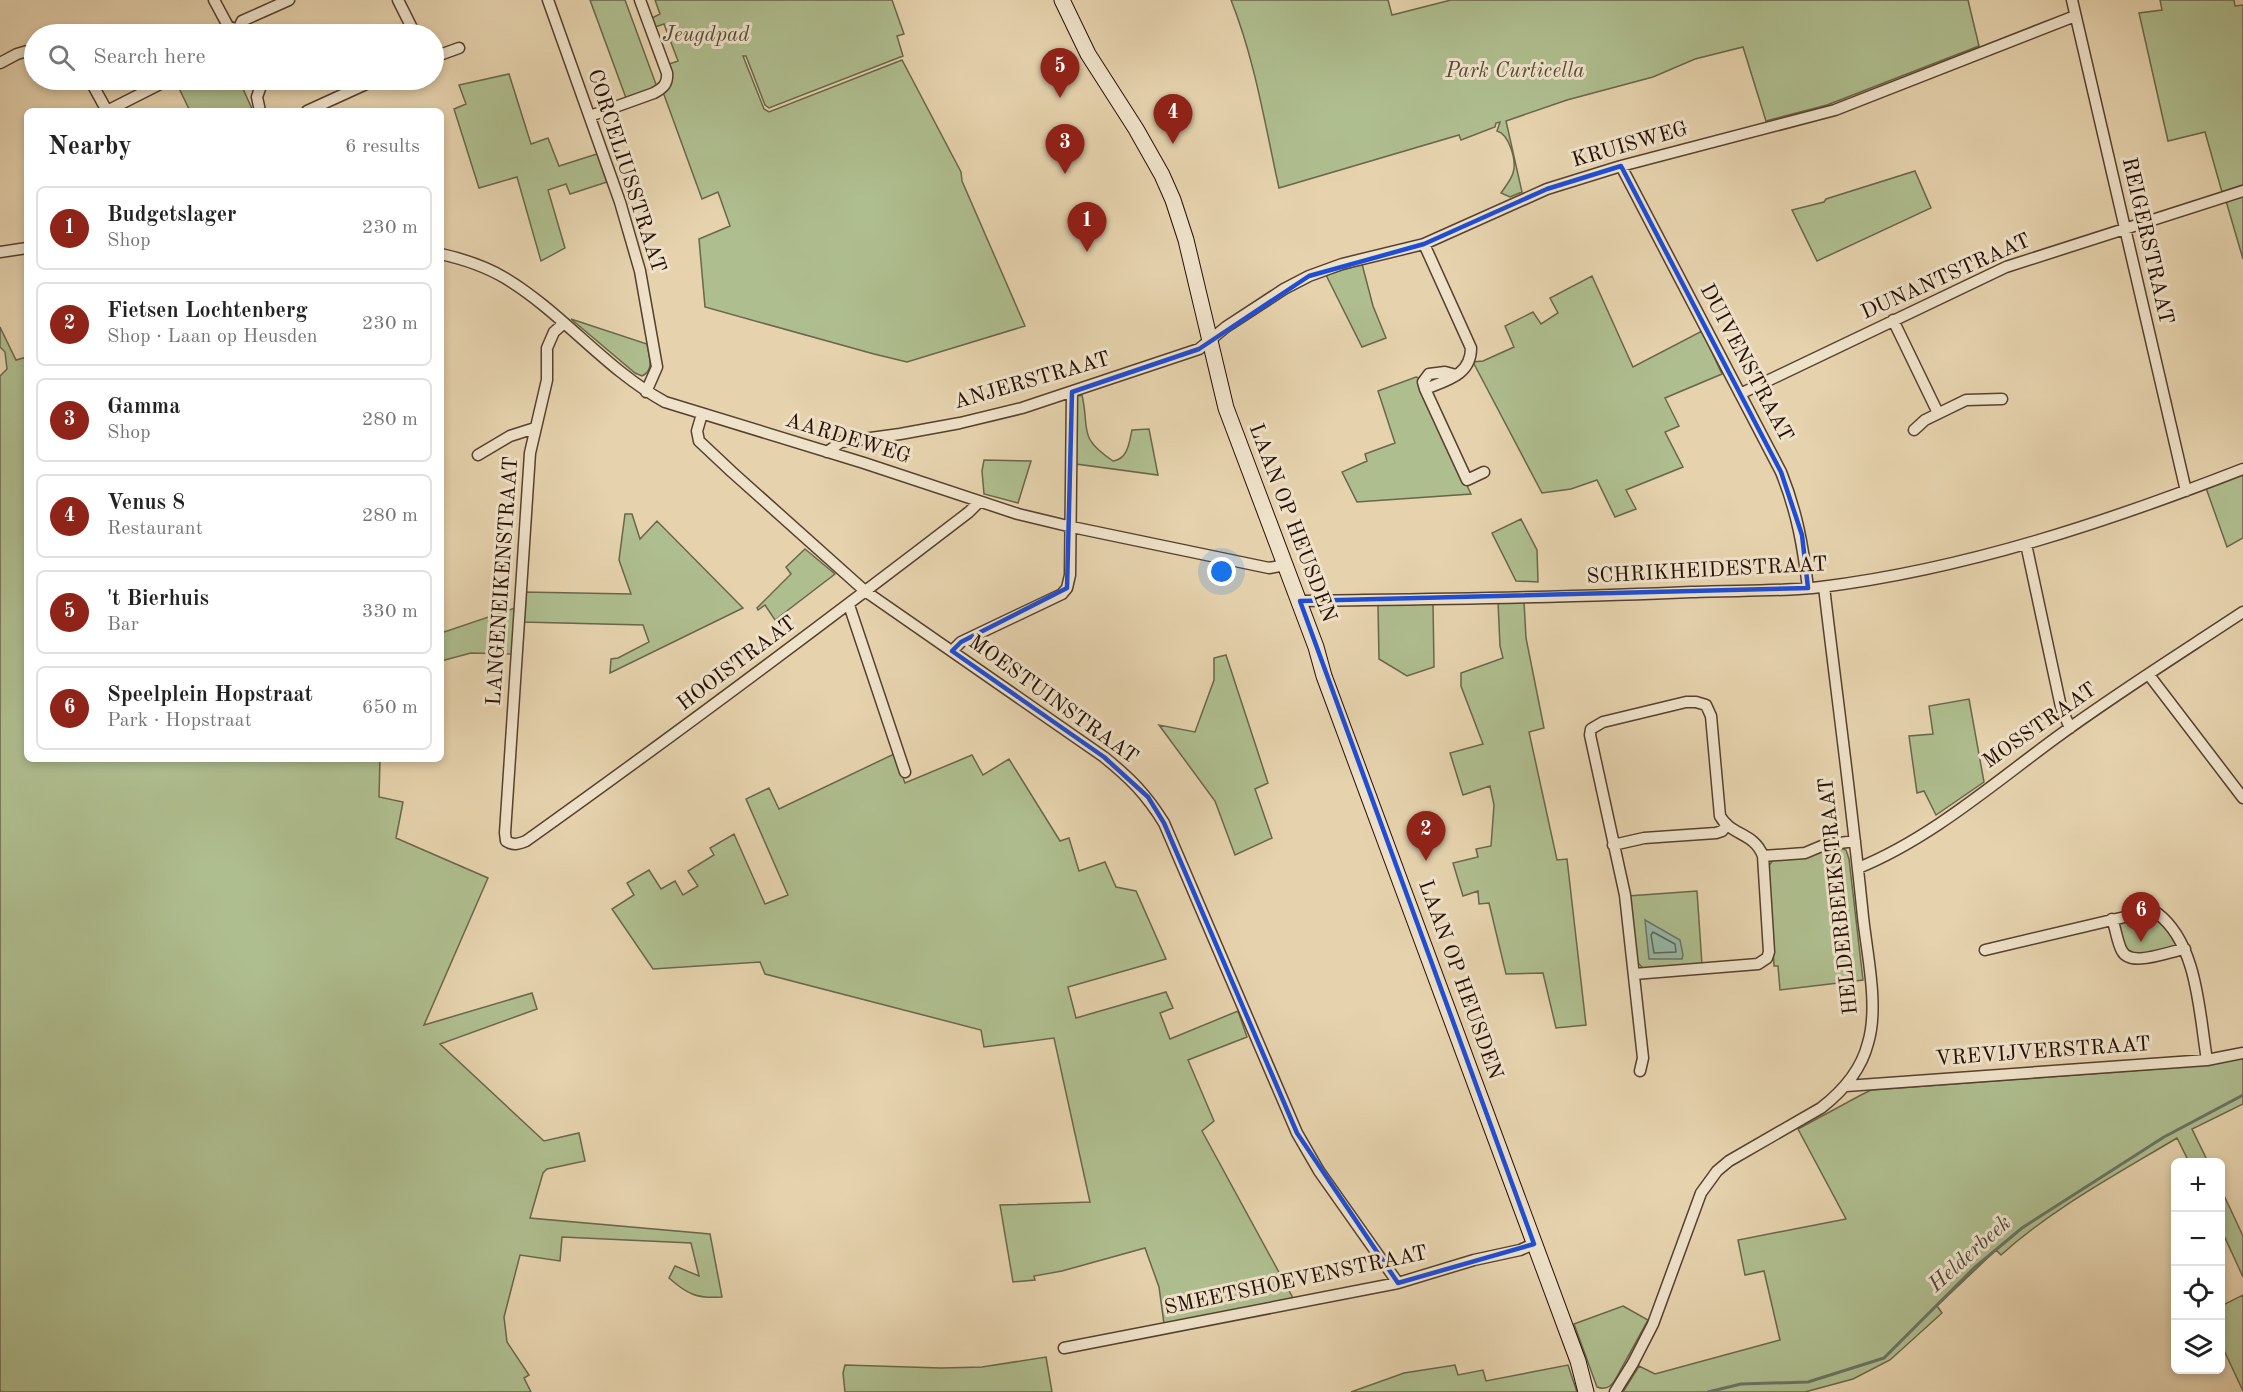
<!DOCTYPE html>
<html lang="en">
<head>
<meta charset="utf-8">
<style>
  body { margin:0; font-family:"Old Standard TT",serif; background:#f6f6f6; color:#222 }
  .controls { position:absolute; right:18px; bottom:18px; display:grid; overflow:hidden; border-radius:9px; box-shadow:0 3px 9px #0003 }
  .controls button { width:54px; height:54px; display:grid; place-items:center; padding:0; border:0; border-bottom:2px solid #e0e0e0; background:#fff; color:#222; font:30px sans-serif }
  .you { position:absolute; left:1222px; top:572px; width:21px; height:21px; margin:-15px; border:4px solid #fff; border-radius:50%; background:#1a73e8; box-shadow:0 0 0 9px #1a73e833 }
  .badge { display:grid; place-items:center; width:39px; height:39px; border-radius:50%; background:#8f2418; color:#fff; font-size:20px; font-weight:700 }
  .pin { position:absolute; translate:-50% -50px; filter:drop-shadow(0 2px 3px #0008) }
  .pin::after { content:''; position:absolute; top:32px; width:21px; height:18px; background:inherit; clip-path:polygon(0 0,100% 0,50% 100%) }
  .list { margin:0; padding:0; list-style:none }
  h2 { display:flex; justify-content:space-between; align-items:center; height:78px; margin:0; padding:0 24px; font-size:26px }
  h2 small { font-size:20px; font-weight:400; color:#767676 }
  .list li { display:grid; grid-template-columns:39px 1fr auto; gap:18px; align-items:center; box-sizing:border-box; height:84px; margin:0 12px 12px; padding:0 12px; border:2px solid #e0e0e0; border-radius:9px }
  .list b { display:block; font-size:22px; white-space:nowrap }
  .list p { margin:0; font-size:20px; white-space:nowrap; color:#767676 }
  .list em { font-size:20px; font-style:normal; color:#767676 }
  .icon { flex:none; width:33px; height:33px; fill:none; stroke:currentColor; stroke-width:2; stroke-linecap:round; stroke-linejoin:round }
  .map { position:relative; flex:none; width:2243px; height:1392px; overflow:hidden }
  .search { position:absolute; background:#fff; box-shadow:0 3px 9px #0003; left:24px; top:24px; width:420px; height:66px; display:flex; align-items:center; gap:15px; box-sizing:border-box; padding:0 21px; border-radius:33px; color:#767676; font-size:22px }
  .panel { position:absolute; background:#fff; box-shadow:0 3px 9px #0003; left:24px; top:108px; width:420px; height:654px; border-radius:9px }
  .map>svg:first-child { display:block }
  .green { fill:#afbe8f; stroke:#6a664a; stroke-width:1.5 }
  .water { fill:#97b8a7; stroke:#6a7466; stroke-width:1.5 }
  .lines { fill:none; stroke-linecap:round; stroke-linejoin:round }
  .shore { stroke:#5e6456; stroke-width:1.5 }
  .stream { stroke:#6a7466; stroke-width:3 }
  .street-casing { stroke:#56402e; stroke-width:13 }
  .secondary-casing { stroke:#260f04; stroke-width:17 }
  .street { stroke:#efe2ca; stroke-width:10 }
  .secondary { stroke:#efe2ca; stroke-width:15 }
  .marked { fill:none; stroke:#1d4ed8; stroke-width:4.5; stroke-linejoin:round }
  .labels { text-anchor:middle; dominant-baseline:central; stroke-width:6; stroke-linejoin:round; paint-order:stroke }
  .park-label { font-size:21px; font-style:italic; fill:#564c35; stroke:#efe2ca }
  .street-label { font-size:21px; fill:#260f04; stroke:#efe2ca }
  .water-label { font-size:22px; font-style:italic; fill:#4e4a3d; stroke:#efe2ca }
</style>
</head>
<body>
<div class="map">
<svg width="2243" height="1392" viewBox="0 0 2243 1392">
  <rect width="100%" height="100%" fill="#e6d3ae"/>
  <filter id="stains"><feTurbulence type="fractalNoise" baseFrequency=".00333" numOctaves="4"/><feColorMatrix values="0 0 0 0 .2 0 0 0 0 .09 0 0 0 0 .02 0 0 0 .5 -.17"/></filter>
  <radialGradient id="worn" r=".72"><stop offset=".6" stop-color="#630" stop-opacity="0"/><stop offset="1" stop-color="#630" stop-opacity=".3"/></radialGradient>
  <path class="green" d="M590,0h35l32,87 -31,11z
    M655,0h237l12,34 -7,2 6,20 -134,52 -4,-3 -19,-49h-3l21,53 5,3 133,-52 59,112 1,9 63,145 -118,36 -33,-8 -169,-47 -6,-68 31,-13 -12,-34 -16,7 -39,-107 6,-28 9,-3 -14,-37 -9,3 -3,-9 8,-4z
    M1231,0h157l4,15 59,-15h517l11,46 -152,59 -61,16 -23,-74 -48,12 -42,18 -86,23 -61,21 16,71 -12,5 -9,-4c4,-6 10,-13 12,-20 4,-12 -4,-39 -16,-42l3,-9 -4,1 -1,4 -34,13 -2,-5 -180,53c-14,-63 -24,-128 -48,-188z
    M2160,0h74l1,6 8,-1v180l-21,7 -17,-60 -37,9 -29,-128 23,-3z
    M509,74l22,70 17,-6 11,28 38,-12 10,28 -37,12 -4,-10 -18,6 17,58 -24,13 -24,-84 -38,11 -25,-79 12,-5 -7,-19z
    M175,80h64l14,31h-63z
    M1915,171l16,37 -114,53 -25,-51 32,-8 2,-3z
    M2243,195v64l-17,-58z
    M1362,264l11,42 13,32 -24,9 -36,-72z
    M1592,276l41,91 69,-36 20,43 -57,24 14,28 -14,6 18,35 -57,23 10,19 -21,8 -18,-37 -26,9 -29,4 -69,-131 10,-1 31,-14 -9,-21 28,-14 8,12 17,-11 -8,-15z
    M571,319l76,25c2,12 8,26 -5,32l-7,-3z
    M0,327l16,33 11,-3v402h353l-1,38 24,5 -7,36 92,40 -64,147 108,-32 5,16 -97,35 104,97 35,-8 6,28 -38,8 -4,4 -13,45 180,16 12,63c-25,2 -35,-3 -53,-19l6,-12 24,10 -8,-33 -129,-6 -2,24 -40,-6 -16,62 3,25 22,33 -5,3 7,14h-531v-1016l7,-7 -2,-17 -5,-5z
    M1416,377l3,1v6l52,110 -114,8 -15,-30 25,-11 -2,-7 30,-11 -17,-52z
    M1082,395c8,35 -5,42 31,66 15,-2 16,-18 19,-31l17,-1 9,46 -82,-11 -1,-67z
    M984,460l47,1 -13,42 -34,-9 -2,-23z
    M2243,473v65l-16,9 -21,-59z
    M625,514h7l8,25 17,-18 86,87 -133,65 1,-14 7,-1 31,-16 -6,-17 -121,-3 2,-30 107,2 -12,-34z
    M1521,519l16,31 1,32 -22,-1 -24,-48z
    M805,549l30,25 -60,46 -10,-15 -7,5 -1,-2 34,-34 -5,-7z
    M1498,602h26l2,36 18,90 -15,4 28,128 10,-1 19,166 -30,3 -13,-55 -37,1 -17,-71 -10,1 -1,-13 -15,5 -10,-33 25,-6 -2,-8 15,-3 3,-41 -4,-19 -27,9 -13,-42 33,-9 -22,-58v-13l42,-15 -3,-12z
    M1433,603l1,64 -27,9 -28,-17 -1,-54z
    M515,608l-2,46 -42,-1 -30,8v-28z
    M1226,655l42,128 -13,6 17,49 -37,17 -20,-54 -56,-76 36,7 19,-52v-22z
    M1969,699l15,83 -48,33 -12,-24 -7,2 -8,-57 24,-2 -4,-28z
    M894,754l11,29 67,-28 11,20 26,-16 51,82 9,-3 10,33 26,-9 11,25 20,4 30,68 -98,28 8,31 90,-26 7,16 -13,5 10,26 68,-28 9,26 -59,23 26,61 -12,10 91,167 -129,26 -5,-37 -14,-39 -83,23 -28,5 1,4 -22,2 -13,-77 90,-3 -36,-164 -70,9 -3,-17 -216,-56 -5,-12 -107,7 -41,-60 22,-14 -7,-12 22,-13 12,19 14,-8 8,14 15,-9 -10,-15 26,-16 -4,-7 24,-14 31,70 23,-9 -42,-96 23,-11 10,21z
    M1837,847l9,3 3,9 14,121 -83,10 -2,-24h-4l-6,-99 5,-7z
    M1697,891l5,74 -59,3 -6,-6 -9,-66z
    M2149,914l11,3 17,28 -37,12 -13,-4 -9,-28 2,-3z
    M2243,1058v46l-51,25 16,33h-19l-12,-24c-60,36 -124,70 -176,117l-5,-5 -59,56 5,7 -52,47 -37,19 -48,13h-182l16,-26 16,8 125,-34 -16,-69 -19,4 -7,-35 108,-21 -48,-90 63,-34 10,-5 299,-22z
    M2221,1189l22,47v41l-22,-48z
    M2243,1295v96l-22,-47v-38z
    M1623,1306l25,14 -33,60c-4,7 -10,10 -18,7l-23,-63z
    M1046,1357l6,35h-207l-2,-19 2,-8 96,3 41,-1z
    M1455,1365l3,10 25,-5 3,11 82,-16 9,27h-226l53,-19z"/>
  <path class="water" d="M1645,920l35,20 3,15 -1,4h-33z"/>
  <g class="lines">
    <path class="shore" d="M1653,932l22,12 1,8 -22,1 -3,-18z"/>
    <path class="stream" d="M1708,1392l33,-8 67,-2 76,-24 90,-90 48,-40 142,-91 79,-42"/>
    <defs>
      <path id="street" d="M214,0l14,26 17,8
        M398,0l17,34
        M548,0l72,202 20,69 17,96 -11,25
        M2072,0l114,491
        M63,34l5,-2 2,2
        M236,34l6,-13 47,-21
        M434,57l25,-9
        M0,63l17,-9 17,-5
        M90,80l17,31
        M107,111l61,-31
        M260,111l-3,-14 6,-17
        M307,111l68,-31
        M590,116l64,-23c9,-5 14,-9 13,-20l-27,-73
        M1621,166l160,306c16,40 22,74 27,116
        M1424,244l47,104c0,27 -24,32 -46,41
        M0,252l27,-4
        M441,254c22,5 44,12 64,24 58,35 100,91 160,124l199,61 154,51 54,13 197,41 16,-3
        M1893,320l45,93
        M563,324l-9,8 -7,16v32l-17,73 -25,380 1,8c8,5 12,3 20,0 150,-107 297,-217 443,-329l10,-10
        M1456,375l-11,-3 -16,2 -6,8 2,7 42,91 17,-8
        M1740,394l266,-127 237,-76
        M702,414l-5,17 2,10 33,31 133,119 239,166c27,22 42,37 60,66l133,310 22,38 79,112
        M1914,430l11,-10 41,-20 36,-1
        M827,452l14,-10 59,-8 60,-11 62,-15 177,-59 27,-22 58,-38 25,-13 33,-12 82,-20 123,-55 74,-23 214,-56 240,-94
        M478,455l32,-19 25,-8
        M2026,544l35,163 9,21
        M1300,601c130,-2 260,-3 391,-9 43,-2 87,0 130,-5 145,-18 286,-65 422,-118
        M849,605l56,167
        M952,651l9,-9 101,-48 5,-6 3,-13 2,-183
        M2149,675l94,123
        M1613,845l31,-7 72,-5 6,-2 5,-6
        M1763,856l42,-3 19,-8 31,-4
        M1858,868c72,-29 136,-85 199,-131 60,-44 124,-84 186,-125
        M2112,919c4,10 5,23 10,32 9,17 47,0 63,-2
        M1985,950l161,-38 11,1c41,31 42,100 50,147
        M1634,974l124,-10 9,-6 2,-6 -6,-96c-9,-24 -32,-20 -43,-40l-9,-100 -5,-11 -10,-3h-10l-83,20 -12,7 -1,6 35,160 18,163 -3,13
        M1846,1086l361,-26 36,-7
        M1064,1348l334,-65 76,-23 46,-10 14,-6
        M1615,1392l18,-29 20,-39 48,-131 16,-22 12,-10 92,-53c22,-17 40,-37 47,-65 11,-36 -1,-89 -5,-126 -11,-111 -26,-220 -39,-330"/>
      <path id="secondary" d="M1062,0l26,54 48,75 26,46 11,25 13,40 40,168 90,239 8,29 254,685 8,31"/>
    </defs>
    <use href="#street" class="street-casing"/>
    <use href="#secondary" class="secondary-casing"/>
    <use href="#street" class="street"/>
    <use href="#secondary" class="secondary"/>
  </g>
  <path class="marked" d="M1621,166l160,306 21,63 6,53 -508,13 234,643 -136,39 -101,-150 -133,-310 -16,-26 -44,-40 -152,-106 9,-9 106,-54 5,-196 127,-43 110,-73 115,-32 123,-55z"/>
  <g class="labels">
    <g class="park-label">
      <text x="706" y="35">Jeugdpad</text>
      <text x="1515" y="71">Park Curticella</text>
    </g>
    <g class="street-label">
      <text transform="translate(1630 145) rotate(-16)">KRUISWEG</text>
      <text transform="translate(626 171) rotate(72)">CORCELIUSSTRAAT</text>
      <text transform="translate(2147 241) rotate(77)">REIGERSTRAAT</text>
      <text transform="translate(1946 277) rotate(-24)">DUNANTSTRAAT</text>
      <text transform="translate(1746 363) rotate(62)">DUIVENSTRAAT</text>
      <text transform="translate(1032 381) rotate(-16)">ANJERSTRAAT</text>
      <text transform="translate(848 439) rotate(17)">AARDEWEG</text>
      <text transform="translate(1292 523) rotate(69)">LAAN OP HEUSDEN</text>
      <text transform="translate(1707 571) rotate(-3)">SCHRIKHEIDESTRAAT</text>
      <text transform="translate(503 581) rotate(-86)">LANGENEIKENSTRAAT</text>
      <text transform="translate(737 664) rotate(-37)">HOOISTRAAT</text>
      <text transform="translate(1053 700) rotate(36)">MOESTUINSTRAAT</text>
      <text transform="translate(2040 726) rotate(-35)">MOSSTRAAT</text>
      <text transform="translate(1839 896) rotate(-96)">HELDERBEEKSTRAAT</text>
      <text transform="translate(1460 980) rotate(70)">LAAN OP HEUSDEN</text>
      <text transform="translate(2043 1052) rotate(-4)">VREVIJVERSTRAAT</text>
      <text transform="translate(1296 1281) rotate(-12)">SMEETSHOEVENSTRAAT</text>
    </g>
    <g class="water-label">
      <text transform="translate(1970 1254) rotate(-42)">Helderbeek</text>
    </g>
  </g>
  <rect width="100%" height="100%" filter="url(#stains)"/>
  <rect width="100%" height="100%" fill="url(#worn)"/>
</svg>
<div class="controls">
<button>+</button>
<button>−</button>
<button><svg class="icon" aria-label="locate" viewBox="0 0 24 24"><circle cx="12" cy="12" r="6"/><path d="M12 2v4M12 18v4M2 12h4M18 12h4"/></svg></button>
<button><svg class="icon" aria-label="layers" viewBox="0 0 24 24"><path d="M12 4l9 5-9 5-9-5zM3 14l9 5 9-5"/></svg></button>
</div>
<div class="you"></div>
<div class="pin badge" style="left:1087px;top:252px">1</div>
<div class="pin badge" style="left:1426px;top:861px">2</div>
<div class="pin badge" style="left:1065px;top:174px">3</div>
<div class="pin badge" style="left:1173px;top:144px">4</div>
<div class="pin badge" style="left:1060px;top:98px">5</div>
<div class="pin badge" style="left:2141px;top:942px">6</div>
<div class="search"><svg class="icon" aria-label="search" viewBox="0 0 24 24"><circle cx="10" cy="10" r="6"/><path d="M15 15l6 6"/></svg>Search here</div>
<section class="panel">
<h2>Nearby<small>6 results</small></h2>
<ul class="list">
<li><span class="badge">1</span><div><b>Budgetslager</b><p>Shop</p></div><em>230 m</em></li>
<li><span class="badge">2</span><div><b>Fietsen Lochtenberg</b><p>Shop · Laan op Heusden</p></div><em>230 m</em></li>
<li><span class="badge">3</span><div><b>Gamma</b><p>Shop</p></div><em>280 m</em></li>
<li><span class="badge">4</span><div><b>Venus 8</b><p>Restaurant</p></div><em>280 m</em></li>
<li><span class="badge">5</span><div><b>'t Bierhuis</b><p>Bar</p></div><em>330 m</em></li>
<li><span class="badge">6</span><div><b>Speelplein Hopstraat</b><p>Park · Hopstraat</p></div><em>650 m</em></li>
</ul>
</section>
</div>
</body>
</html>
